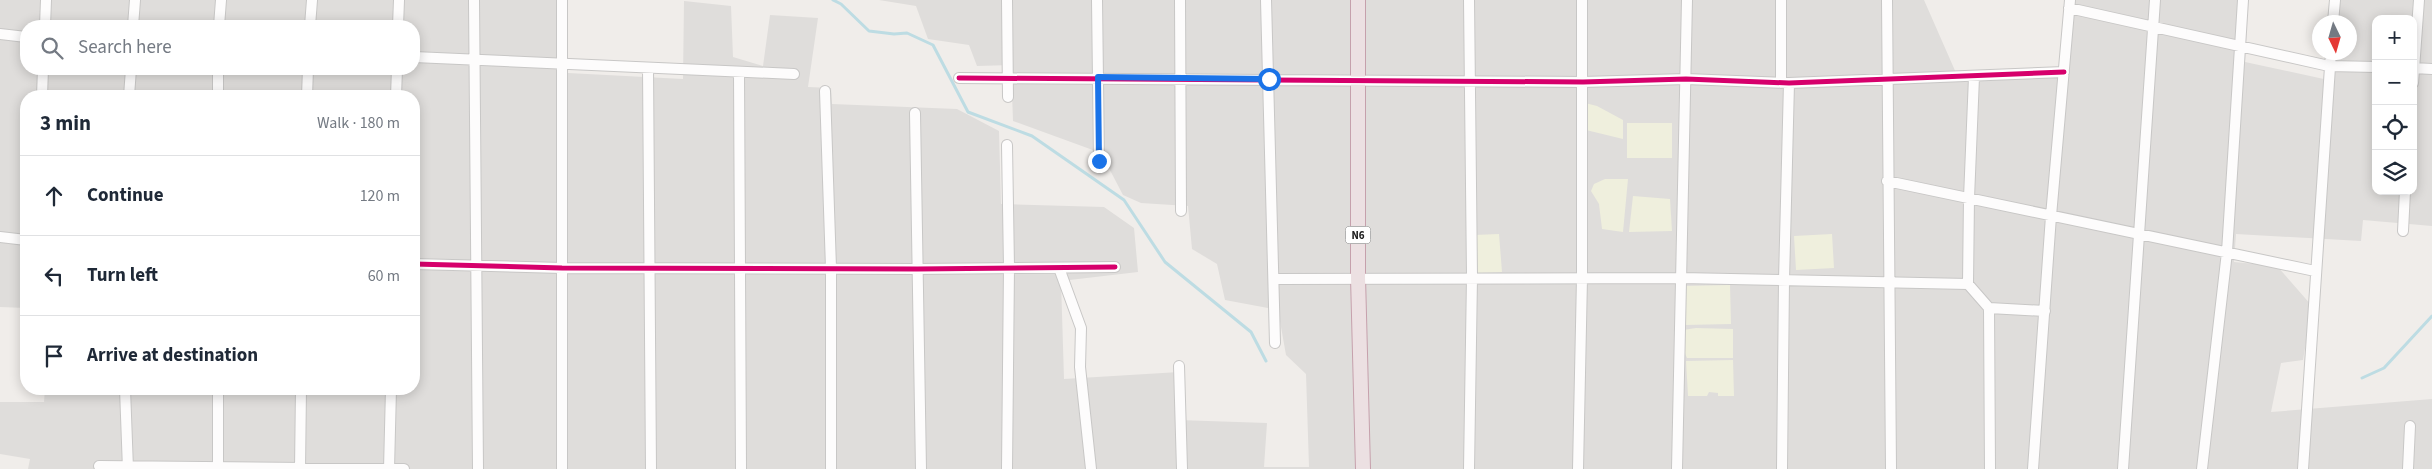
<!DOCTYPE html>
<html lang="en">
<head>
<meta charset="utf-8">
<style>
  body { margin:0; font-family:"Source Sans 3",sans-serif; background:#f6f6f7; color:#1f2937 }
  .controls { position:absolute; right:15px; top:15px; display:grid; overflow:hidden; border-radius:10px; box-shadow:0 2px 12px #0003 }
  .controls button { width:45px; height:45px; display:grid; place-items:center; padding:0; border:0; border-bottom:1px solid #e0e1e3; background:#fff; color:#1f2937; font:25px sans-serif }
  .compass { position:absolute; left:2312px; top:15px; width:45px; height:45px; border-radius:50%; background:#fff; box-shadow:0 2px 12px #0003; rotate:175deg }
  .stop { position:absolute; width:15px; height:15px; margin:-11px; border:4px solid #1a73e8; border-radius:50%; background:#fff }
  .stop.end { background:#1a73e8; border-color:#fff; box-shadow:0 1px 5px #0008 }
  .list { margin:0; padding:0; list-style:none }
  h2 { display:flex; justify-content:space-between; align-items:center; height:65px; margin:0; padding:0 20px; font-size:21px }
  h2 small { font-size:16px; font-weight:400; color:#747a83 }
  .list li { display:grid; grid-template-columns:32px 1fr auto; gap:15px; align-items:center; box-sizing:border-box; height:80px; padding:0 20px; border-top:1px solid #e0e1e3 }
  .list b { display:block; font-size:19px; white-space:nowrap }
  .list em { font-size:16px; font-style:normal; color:#747a83 }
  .icon { flex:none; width:28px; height:28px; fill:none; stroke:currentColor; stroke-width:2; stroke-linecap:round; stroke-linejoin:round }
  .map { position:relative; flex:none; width:2432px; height:469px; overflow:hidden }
  .search { position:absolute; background:#fff; box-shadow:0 2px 12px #0003; left:20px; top:20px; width:400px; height:55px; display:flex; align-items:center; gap:12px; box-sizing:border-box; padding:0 18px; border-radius:20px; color:#747a83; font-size:19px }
  .panel { position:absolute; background:#fff; box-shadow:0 2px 12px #0003; left:20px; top:90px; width:400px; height:305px; border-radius:20px }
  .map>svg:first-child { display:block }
  .residential { fill:#dfdddb; fill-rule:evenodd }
  .farmland { fill:#efefdd }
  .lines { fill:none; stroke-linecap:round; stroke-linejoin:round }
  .stream { stroke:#bddce3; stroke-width:3 }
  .minor-casing { stroke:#c8c7c6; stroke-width:12 }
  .highway-casing { stroke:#c6a0ac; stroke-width:16 }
  .minor { stroke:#fdfcfc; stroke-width:10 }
  .highway { stroke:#ece0e2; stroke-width:14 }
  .cycleway-casing { stroke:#fff; stroke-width:8 }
  .cycleway { stroke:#d6006c; stroke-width:5 }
  .route { stroke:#1a73e8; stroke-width:6 }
  .labels { text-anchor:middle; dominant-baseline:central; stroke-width:4; stroke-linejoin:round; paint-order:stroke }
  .shield { fill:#fff; stroke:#646464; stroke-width:1 }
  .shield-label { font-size:11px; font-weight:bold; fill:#212121 }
</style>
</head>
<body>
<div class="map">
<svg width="2432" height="469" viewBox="0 0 2432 469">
  <rect width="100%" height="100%" fill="#f0edea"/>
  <path class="residential" d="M0,0h565l3,73 115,6 1,-78 47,5 2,51 30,9 7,-51 48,3 -10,69 23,1 1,16 125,5 42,22 2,73 103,3 30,21 4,44 -77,9 3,98 115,-7 -1,48 89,3 -3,44h45l-3,-93 -20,-19 -8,-45 -53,-10 -8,-36 -25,-15 -4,-43 -47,-3 -18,-8 -22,-42 -88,-32 -2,-56 -34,1 -8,-21 -41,-6 -12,-33 -37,-6h1045l36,82 107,-5 6,-77h175l-3,62 88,19 3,-28 14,-1v-30h-12l2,-22h92v226l-69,-6 -2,21 -125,-7 -2,28 43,4 35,40 -9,54 -22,3 -10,49 161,-13v70h-2404l2,-10 -30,-5v-52h44l1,-13h369v-293h-388v212l-26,-1zM2376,19h37v172h-37zM26,26h388v43h-388z"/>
  <path class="farmland" d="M1585,103l12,3 26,14v19l-37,-9z
    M1627,123h45v35h-45z
    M1605,179h23l-5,53 -21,-3 -3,-25 -8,-13 3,-7z
    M1633,196l37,3 2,32 -43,1z
    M1499,234l3,38 -28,1v-38z
    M1832,234l2,34 -38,2 -2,-34z
    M1730,285l1,39 -46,1 -1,-39z
    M1696,328l37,1v29h-46l-6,-14 2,-14z
    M1733,360l1,36h-16v-3l-9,-1 -2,4h-19l-2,-35z"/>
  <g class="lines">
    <path class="stream" d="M833,0l8,4 28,27 25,3 13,-1 26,12 35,67 64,24 92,64 41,62 86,70 15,29
      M2362,378l22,-10 48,-52"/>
    <defs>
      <path id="minor" d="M474,0l4,469
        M562,0v469
        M1007,0l1,97
        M1097,0l2,161
        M1180,0l1,211
        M1266,0l9,343
        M1469,0l3,277 -3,192
        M1781,0v83
        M1887,0l4,469
        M2069,8l260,58 47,1
        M2333,22l2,-22
        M45,26l1,-26
        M133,26l2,-26
        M219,26l2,-26
        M310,26l2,-26
        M398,26l1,-26
        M0,34l26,3
        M414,57l380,17
        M648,68l3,401
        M2413,68l19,1
        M218,69v27
        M739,72l2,397
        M1974,77l-5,121 -1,86 21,24 56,3
        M959,78l624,4 103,-3 103,4 275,-11
        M2413,83l6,-83
        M825,91l6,177v201
        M42,96l1,-27
        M129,96l2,-27
        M307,96l1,-27
        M396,96l1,-27
        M915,113l6,356
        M1887,181l428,90
        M2403,231l2,-40
        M0,237l26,3
        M414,264l148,4 355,1 198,-2
        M1059,268l22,60 -1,39 11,102
        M1274,279l407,-1 287,6
        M1989,308l1,161
        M1179,366l3,103
        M125,389l3,80
        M218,389v80
        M99,466l305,3
        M300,469l1,-80
        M389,469l2,-80
        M1007,469l2,-202 -2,-122
        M1578,469l4,-191v-278
        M1677,469l10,-469
        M1782,469l2,-189 5,-197
        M2033,469l18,-253 19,-216
        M2123,469l32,-469
        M2202,469l25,-217 16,-252
        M2303,469l28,-417
        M2408,469l2,-43"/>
      <path id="highway" d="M1358,0v277l5,192"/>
    </defs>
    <use href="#minor" class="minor-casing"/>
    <use href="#highway" class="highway-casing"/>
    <use href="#minor" class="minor"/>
    <use href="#highway" class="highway"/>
    <defs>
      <path id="cycleway" d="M959,78l624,4 103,-3 103,4 275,-11
        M414,264l148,4 355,1 198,-2"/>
    </defs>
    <use href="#cycleway" class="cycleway-casing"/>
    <use href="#cycleway" class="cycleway"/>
  </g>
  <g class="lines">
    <path class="route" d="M1099,161l-1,-84 171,2"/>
  </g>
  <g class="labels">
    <rect class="shield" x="1345.5" y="226.5" width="25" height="17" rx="4"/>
    <g class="shield-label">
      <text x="1358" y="235">N6</text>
    </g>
  </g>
</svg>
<div class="controls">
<button>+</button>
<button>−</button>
<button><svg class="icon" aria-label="locate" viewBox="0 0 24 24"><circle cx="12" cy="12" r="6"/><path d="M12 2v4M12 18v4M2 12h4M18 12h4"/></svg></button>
<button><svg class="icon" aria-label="layers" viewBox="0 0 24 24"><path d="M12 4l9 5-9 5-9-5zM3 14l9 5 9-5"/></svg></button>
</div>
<svg class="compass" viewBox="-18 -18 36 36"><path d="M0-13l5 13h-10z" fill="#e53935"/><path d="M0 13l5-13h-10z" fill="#747a83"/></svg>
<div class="stop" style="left:1269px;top:79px"></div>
<div class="stop end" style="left:1099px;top:161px"></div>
<div class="search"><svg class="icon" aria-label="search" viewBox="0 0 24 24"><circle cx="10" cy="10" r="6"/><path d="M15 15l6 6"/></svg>Search here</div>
<section class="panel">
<h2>3 min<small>Walk · 180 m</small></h2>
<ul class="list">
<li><svg class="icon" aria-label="ahead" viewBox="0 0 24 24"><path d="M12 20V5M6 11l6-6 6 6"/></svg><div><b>Continue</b></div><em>120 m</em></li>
<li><svg class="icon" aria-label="left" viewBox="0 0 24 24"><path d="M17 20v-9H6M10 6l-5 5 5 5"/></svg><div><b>Turn left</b></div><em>60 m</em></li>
<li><svg class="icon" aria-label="arrive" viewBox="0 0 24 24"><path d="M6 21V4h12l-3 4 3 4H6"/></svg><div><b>Arrive at destination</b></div></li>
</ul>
</section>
</div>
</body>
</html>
